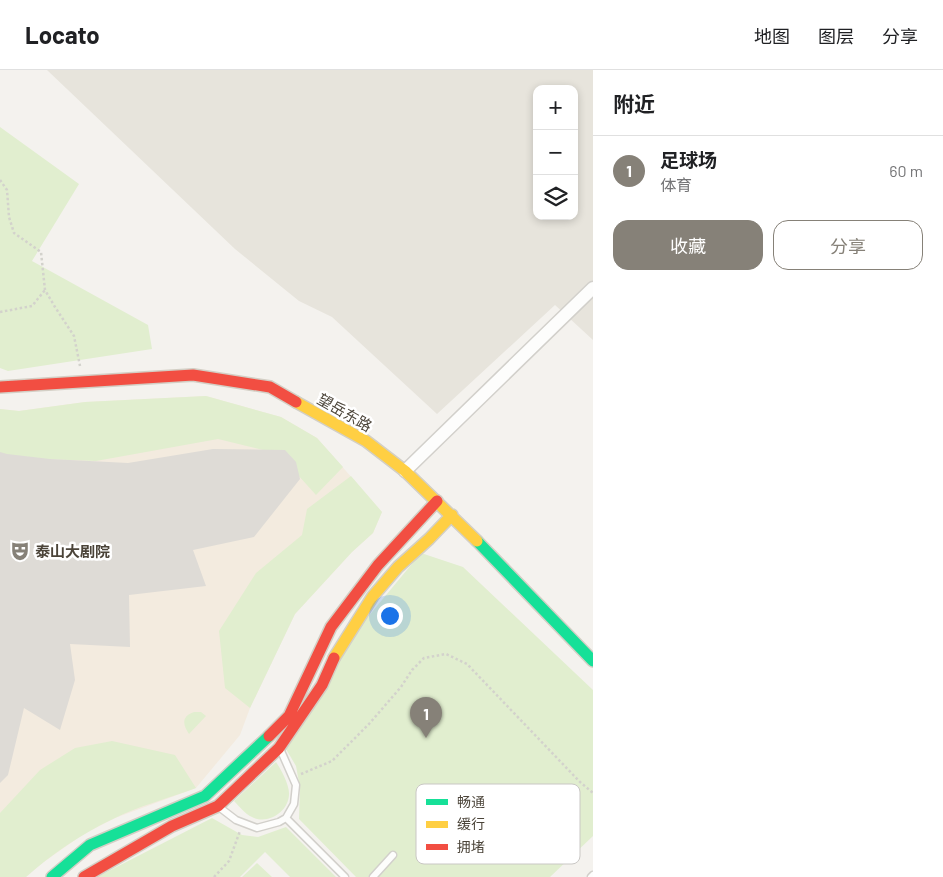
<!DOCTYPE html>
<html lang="zh">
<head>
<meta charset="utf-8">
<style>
  body { margin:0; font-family:Barlow,"Noto Sans SC",sans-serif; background:#f2f2f2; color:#202124 }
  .controls { position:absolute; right:15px; top:15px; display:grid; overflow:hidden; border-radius:10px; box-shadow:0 2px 8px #0003 }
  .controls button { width:45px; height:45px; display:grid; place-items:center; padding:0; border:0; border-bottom:1px solid #e0e0e0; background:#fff; color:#202124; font:25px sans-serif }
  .you { position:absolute; left:389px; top:545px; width:18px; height:18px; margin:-12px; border:4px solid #fff; border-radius:50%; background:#1a73e8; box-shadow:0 0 0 8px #1a73e833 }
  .badge { display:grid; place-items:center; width:32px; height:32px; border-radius:50%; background:#868178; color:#fff; font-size:16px; font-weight:700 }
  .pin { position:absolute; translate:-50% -41px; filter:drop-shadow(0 1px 2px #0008) }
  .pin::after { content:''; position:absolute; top:26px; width:18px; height:15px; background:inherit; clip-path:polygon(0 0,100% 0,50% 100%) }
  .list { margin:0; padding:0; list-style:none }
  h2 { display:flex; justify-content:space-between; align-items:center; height:65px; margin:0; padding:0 20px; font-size:21px }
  h2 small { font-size:16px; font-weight:400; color:#757577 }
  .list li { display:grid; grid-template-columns:32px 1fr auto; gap:15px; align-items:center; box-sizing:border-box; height:70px; padding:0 20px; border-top:1px solid #e0e0e0 }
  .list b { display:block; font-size:19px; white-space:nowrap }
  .list p { margin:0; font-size:16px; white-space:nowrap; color:#757577 }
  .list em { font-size:16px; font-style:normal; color:#757577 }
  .actions { display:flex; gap:10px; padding:15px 20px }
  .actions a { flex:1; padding:11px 0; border:1px solid #868178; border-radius:15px; text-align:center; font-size:18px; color:#868178 }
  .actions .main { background:#868178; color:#fff }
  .icon { flex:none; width:28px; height:28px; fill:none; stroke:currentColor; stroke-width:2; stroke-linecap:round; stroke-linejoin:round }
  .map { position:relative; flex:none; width:593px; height:807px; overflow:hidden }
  header { display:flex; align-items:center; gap:30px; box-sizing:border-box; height:70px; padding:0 25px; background:#fff; border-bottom:1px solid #e0e0e0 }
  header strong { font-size:24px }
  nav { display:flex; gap:28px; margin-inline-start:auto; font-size:18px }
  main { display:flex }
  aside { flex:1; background:#fff }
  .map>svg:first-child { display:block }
  .residential { fill:#e7e4dc; fill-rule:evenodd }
  .commercial { fill:#f3ebdf }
  .green { fill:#e1eecf }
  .building { fill:#dedbd6 }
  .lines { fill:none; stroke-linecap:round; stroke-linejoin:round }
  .lane-casing { stroke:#d2d0cb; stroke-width:9 }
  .street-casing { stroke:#d2d0cb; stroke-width:15 }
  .fast-casing { stroke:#d3cfc5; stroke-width:14 }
  .slow-casing { stroke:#d3cfc5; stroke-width:14 }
  .jam-casing { stroke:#d3cfc5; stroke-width:14 }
  .path { stroke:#d3d2cc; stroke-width:2.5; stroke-dasharray:2.5 2.5; stroke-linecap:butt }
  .lane { stroke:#fdfdfc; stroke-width:6 }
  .street { stroke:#fdfdfc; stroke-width:12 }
  .fast { stroke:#16e098; stroke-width:11 }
  .slow { stroke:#ffcf43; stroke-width:11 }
  .jam { stroke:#f24e42; stroke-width:11 }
  .labels { text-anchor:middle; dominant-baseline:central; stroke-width:5; stroke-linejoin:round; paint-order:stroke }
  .street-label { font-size:15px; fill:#4b4439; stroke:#fff }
  .poi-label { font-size:15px; font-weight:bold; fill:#4b4439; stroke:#fff; text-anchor:start }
  .key { fill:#fff; stroke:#c9c7c4; stroke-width:1 }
  .key-label { font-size:14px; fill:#4b4439 }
</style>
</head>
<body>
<header>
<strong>Locato</strong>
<nav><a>地图</a><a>图层</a><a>分享</a></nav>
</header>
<main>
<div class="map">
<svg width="593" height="807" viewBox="0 0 593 807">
  <rect width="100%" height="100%" fill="#f4f2ee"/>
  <path class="residential" d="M47,0h546v270l-38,-35 -118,109 -105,-97 -33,-16 -64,-52zM537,19h37v127h-37z"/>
  <path class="commercial" d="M206,326l75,21 36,21 65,74 -9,21 -21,19 -57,62 -45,94 -10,27 -44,53 -81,30 -33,17 -41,29 -15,13h-26v-468l19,2 66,-9z"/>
  <path class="green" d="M0,57l79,57 -47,77 116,64 4,24 -144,22 -8,-3z
    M206,326l75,21 36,21 26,29 -27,28 -37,-41 -61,-15 -122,22 -79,-3 -17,-5v-44l19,2 66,-9z
    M351,406l31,36 -9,21 -21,19 -57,62 -45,94 -25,-20 -6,-57 37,-58 46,-38 5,-26z
    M421,483l42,14 130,123v146l-43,41h-194l-57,-58 1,-31 -4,-22 -10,-17 47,-90z
    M194,642h7l5,4 -17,18c-7,-10 -7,-18 5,-22z
    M112,671l63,14 21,33c-27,10 -57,18 -83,31 -32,15 -61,35 -87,58h-26v-64l40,-43 35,-22z
    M276,692c5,7 14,24 13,33 -1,17 -21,30 -37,22 -7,-3 -13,-11 -18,-16z
    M212,748l30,17 16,2 28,-10 50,50h-46l-25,-25 -25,25h-143z
    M257,793l15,14h-30z"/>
  <path class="building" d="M213,379l72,1 11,12 4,17 -46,58 -61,13 13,36 -77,9 1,52 -60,-3 5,36 -15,50 -36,-22 -16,67 -8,8v-331l7,2 43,5 78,4z"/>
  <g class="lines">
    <defs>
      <path id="lane" d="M219,737l17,13 21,8 22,-6 7,-4 8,-14 2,-19 -15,-34
        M286,748l59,59
        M373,807l20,-22
        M591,807l2,-2"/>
      <path id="street" d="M405,401l188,-183"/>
      <path id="fast" d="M477,471l116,120
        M52,807l38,-32 115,-49 64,-60"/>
      <path id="slow" d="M296,332l70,39 39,30 72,70
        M334,588l39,-62 25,-29 31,-28 23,-24"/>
      <path id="jam" d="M0,317l193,-12 77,12 26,15
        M269,666l20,-20 42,-89 47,-62 59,-64
        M84,807l88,-51 46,-20 61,-58 43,-63 12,-27"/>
    </defs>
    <use href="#lane" class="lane-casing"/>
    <use href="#street" class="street-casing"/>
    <use href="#fast" class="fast-casing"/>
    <use href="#slow" class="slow-casing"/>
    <use href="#jam" class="jam-casing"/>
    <path class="path" d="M0,110l7,10 2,27 5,16 27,19 4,38 10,17 19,29 6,30
      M0,242l32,-6 13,-16
      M301,704l31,-13 37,-37 32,-37 11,-17 12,-12 22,-4 21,10 113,118 13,11
      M214,807l15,-16 11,-30"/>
    <use href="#lane" class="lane"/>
    <use href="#street" class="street"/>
    <use href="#fast" class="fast"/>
    <use href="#slow" class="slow"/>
    <use href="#jam" class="jam"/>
  </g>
  <defs>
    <symbol id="theatre-bare" viewBox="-9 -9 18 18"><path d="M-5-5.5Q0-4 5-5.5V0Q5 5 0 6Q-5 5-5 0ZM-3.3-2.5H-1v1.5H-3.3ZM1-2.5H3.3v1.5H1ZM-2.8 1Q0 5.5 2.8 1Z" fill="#868178" stroke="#fff" stroke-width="2.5" paint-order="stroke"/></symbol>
  </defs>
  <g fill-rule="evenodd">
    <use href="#theatre-bare" x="6" y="467" width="28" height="28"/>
  </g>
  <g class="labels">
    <g class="street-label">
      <text transform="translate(345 342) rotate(30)">望岳东路</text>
    </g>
    <g class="poi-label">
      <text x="35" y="481">泰山大剧院</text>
    </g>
  </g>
  <rect x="416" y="714" width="164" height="80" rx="8" class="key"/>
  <rect x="426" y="729" width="22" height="6" fill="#16e098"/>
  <rect x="426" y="751" width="22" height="7" fill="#ffcf43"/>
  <rect x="426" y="774" width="22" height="6" fill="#f24e42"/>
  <g class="key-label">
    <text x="457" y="737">畅通</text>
    <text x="457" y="759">缓行</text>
    <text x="457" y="782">拥堵</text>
  </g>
</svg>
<div class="controls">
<button>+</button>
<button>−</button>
<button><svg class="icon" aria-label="layers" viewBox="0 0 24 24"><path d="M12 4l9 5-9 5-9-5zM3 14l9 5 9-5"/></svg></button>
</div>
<div class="you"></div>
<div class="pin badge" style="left:426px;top:668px">1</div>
</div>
<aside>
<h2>附近<small></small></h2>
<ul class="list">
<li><span class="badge">1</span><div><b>足球场</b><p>体育</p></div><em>60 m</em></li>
</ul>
<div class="actions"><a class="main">收藏</a><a>分享</a></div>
</aside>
</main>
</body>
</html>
